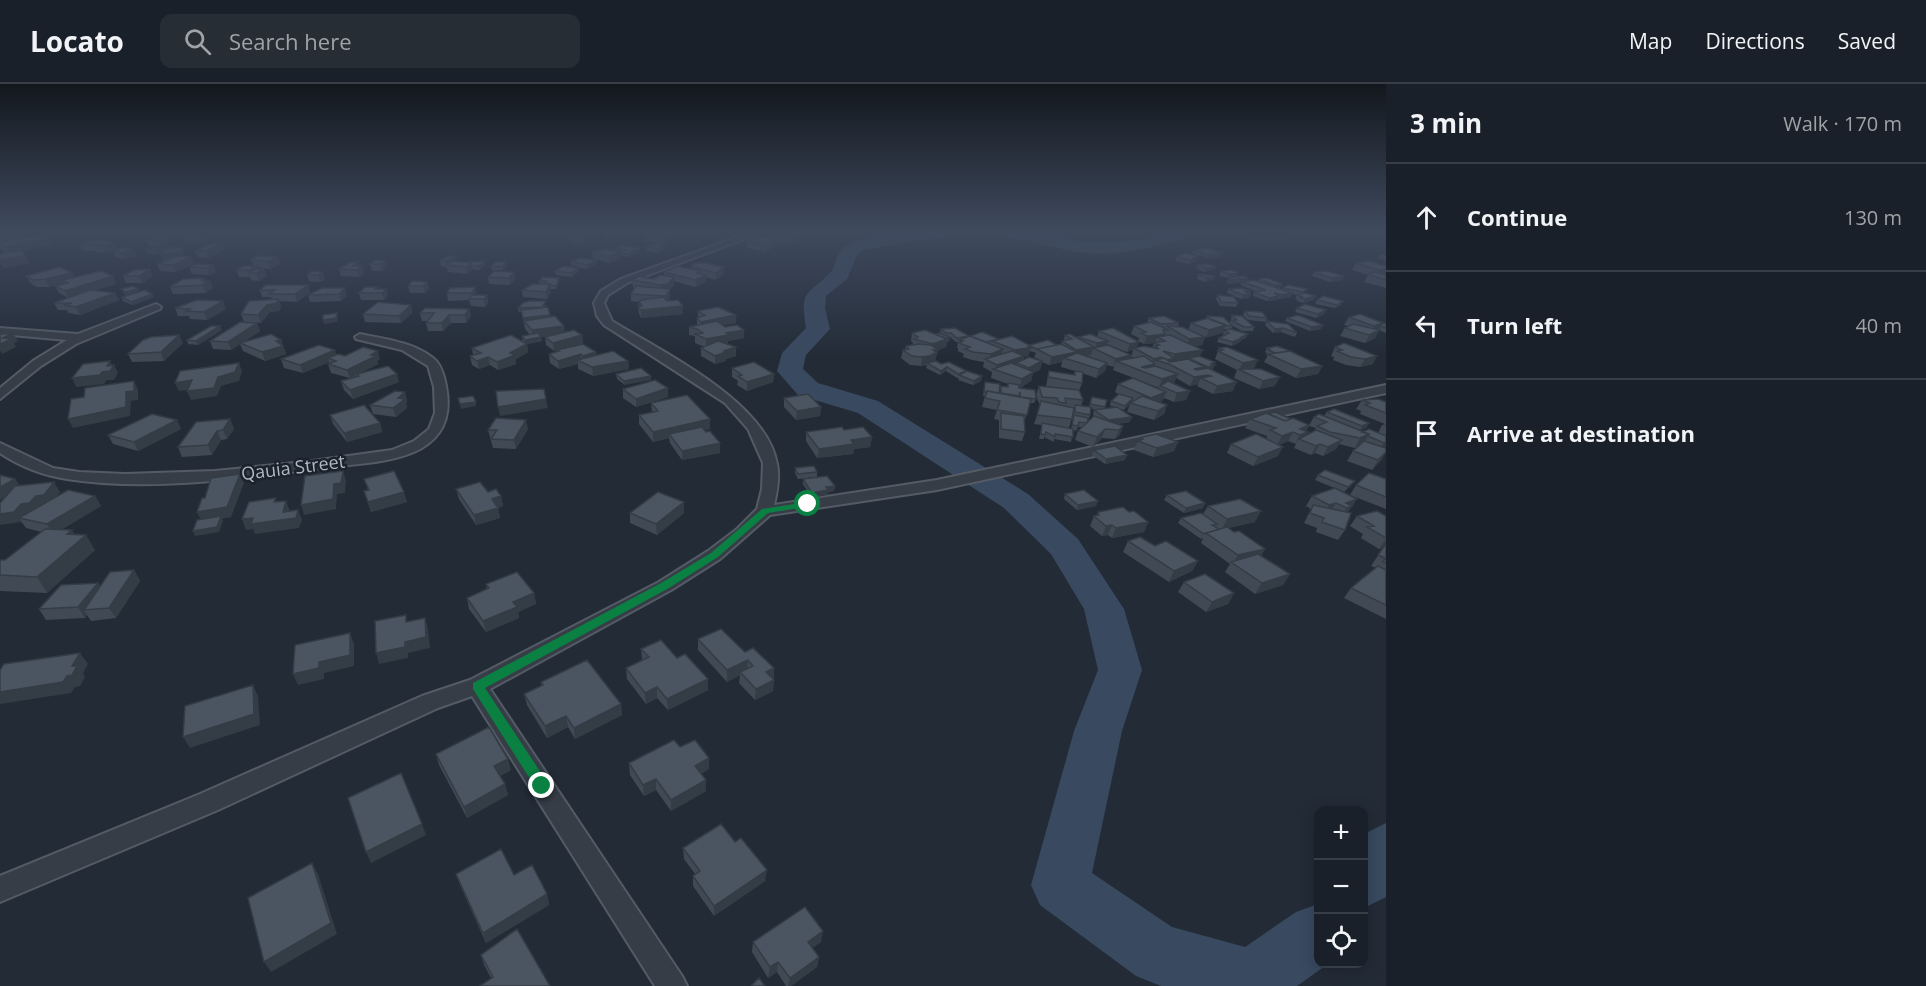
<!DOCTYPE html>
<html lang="en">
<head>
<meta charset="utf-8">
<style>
  body { margin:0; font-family:"Open Sans",sans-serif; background:#272d35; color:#f1f3f6 }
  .controls { position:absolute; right:18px; bottom:18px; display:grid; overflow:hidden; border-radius:12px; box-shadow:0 3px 15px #0003 }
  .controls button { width:54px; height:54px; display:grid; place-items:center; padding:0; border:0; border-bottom:2px solid #383e46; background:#1a2029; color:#f1f3f6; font:30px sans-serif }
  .stop { position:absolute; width:18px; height:18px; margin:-14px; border:4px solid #0b8043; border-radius:50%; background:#fff }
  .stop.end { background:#0b8043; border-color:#fff; box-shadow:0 2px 6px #0008 }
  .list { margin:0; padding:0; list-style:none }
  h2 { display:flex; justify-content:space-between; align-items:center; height:78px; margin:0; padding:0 24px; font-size:26px }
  h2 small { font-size:20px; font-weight:400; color:#9fa3a8 }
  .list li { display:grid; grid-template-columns:39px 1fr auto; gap:18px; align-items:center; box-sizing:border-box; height:108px; padding:0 24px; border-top:2px solid #383e46 }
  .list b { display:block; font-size:22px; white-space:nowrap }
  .list em { font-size:20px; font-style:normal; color:#9fa3a8 }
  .icon { flex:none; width:33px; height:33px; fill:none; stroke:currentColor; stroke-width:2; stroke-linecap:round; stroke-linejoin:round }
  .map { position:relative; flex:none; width:1386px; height:902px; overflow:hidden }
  header { display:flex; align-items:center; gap:36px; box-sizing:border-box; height:84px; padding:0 30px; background:#1a2029; border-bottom:2px solid #383e46 }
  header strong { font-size:28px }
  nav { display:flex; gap:33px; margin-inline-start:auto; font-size:21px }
  .search { width:420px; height:54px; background:#272d35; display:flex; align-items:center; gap:15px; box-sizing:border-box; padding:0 21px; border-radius:12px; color:#9fa3a8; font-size:22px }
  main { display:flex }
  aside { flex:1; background:#1a2029 }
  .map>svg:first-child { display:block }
  .green { fill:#263839 }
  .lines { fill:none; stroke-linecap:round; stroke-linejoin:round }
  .river { fill:#39495f; fill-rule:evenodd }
  .minor-casing { stroke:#545b65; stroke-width:4 }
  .minor { fill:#363d47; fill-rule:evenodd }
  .wall { fill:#404954; fill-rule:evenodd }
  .shaded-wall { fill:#343c45 }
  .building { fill:#4b5562; stroke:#343c45; stroke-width:1.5 }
  .route { fill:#0b8043 }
  .labels { text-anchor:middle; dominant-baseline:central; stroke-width:5; stroke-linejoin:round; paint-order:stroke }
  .street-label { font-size:18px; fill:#b1b8c4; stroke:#1c222c }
</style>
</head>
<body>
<header>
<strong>Locato</strong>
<div class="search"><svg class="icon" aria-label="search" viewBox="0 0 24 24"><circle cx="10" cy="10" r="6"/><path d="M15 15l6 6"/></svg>Search here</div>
<nav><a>Map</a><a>Directions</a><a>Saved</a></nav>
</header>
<main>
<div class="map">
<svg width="1386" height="902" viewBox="0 0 1386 902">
  <rect width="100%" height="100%" fill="#232b37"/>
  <path class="green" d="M1234,147l59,7 42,11 -102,-10 -6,-5z"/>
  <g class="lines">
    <path class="river" d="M919,147h117l44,11h36l29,-3 26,-8h28l-3,4c-38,11 -77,23 -117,17 -28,-4 -55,-14 -85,-16 -43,-2 -89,6 -131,14l-6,5 -10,24 -21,17 -1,12 5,21 -24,26 -3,14 15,14 60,18 150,93 50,45 46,70 18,61 -20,61 -30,142 80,54 73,20 51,-35 22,-8v60h10l-31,22h-136l-25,-10 -96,-71 -9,-20 43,-154 24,-61 -14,-61 -33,-55 -47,-46 -146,-95 -60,-18 -21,-24 5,-18 24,-25c-6,-39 0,-31 24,-55 6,-6 6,-18 12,-24 13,-14 58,-16 77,-18z
      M1386,739v74l-22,11v-74z"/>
    <defs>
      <path id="minor" d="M754,147h11l-138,52 -19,12 -4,8 8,18c50,31 154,80 165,143 3,13 0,28 -3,41l163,-25 449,-95v8l-449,97 -167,25 -50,44 -49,31 -181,99 192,287 5,10h-32l-183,-290 -34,12 -220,102 -218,92v-26l200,-82 222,-98 48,-16 189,-98 49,-31 29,-22 20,-20 5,-20 1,-26 -15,-34 -23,-26 -121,-78 -7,-9 -3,-13 7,-12 20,-12z
        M156,220l5,3 -1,2 -84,35 -35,22 -41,33v-11l33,-27 34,-21 -67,-6v-6l78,6z
        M360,250c24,5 53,8 73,24 8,6 11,17 13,28 6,30 -3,53 -32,66 -26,11 -57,12 -85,15 -83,11 -179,25 -262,12 -25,-4 -46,-12 -67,-26v-10l53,25 26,4 46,2 90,-3 90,-9 87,-12 22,-9 15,-12 6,-16 -1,-26 -6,-21 -26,-16 -46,-11 -1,-2z"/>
    </defs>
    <use href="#minor" class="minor-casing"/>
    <use href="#minor" class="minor"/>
  </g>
  <path class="wall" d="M134,147h50l2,3 22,5 -13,4 -9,-2 -2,-6 -15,5 1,2 -12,5 -9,-1 -3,-6 9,-4 -1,-3 -9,3 -10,-2z
    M603,147h23v2l-8,2v3l-10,1 -5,-2z
    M672,147v6l-8,7 3,4 -9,5 -11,-2 -1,-4 10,-4 -11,-2v-7z
    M697,147h23l-4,2z
    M774,147h38v3l-10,3v3l-10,4 -13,-2 -1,3 -13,7 -18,-4v-7l20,-5v-2z
    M570,152l15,1v6l-10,2 -5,-3z
    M0,158l54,2 -33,7 8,12 -25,5 -4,-5v-9l8,-1 -8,-4z
    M79,159h35l2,6 21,7 -13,3 -9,-2 -2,-6 -8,2 -23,-3z
    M222,159l3,7 -17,8 -10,-1 -3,-6z
    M170,164l14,5 -1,4 11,7 -19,8 -15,-1 -3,-7 8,-3h-2l-3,-7 2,-1 -7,2 -9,-3 -1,-3z
    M615,164l25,4 -12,5 -7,-1 -1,-3v6l-11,4 -16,-5 -1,-6 23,-1z
    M1194,166l26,7 -13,1 -15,-5z
    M1380,171h6v6l-8,-3z
    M278,173l2,7 -10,5 -14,-2 1,2h7l2,7 -7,5 -8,-1 -1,-3h-11l-3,-7 18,-4 -3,-7z
    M1177,173l20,3 -8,4 -14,-3z
    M376,176l10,8 -4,3h-10l-2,-7z
    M440,176l29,2 16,-1v4l-5,5 -8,-1 -5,5 -19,-2 -1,-4 -6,-2z
    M571,177l26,2 -10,6 -16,-4z
    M358,178l1,4h3l2,7 -5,4 -18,-1 -2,-7z
    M506,178l1,4 -5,4h-10l-1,-4z
    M1356,179l30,3v22l-22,-6 4,-7 -16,-5z
    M196,180l20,8 -7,3 -17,-1 -3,-7z
    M1197,181l19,2 -2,3 -10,2 -8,-4z
    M691,182l33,8 -9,6 -9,-3v5l-11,5 -21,-6v4l-4,4v7l-2,5 15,13 -42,4 -2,-4 -1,-8h1v-4l-8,-1v-7l3,-6 -1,-1 -1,-7 21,-1 11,-3v-4l27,-3z
    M579,184v3l-7,6 -16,-2 -1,-4z
    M494,187l21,8 -5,6 -21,-1 -1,-7z
    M1221,187l18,2 -2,3 -10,2 -8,-3z
    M322,188l3,7 -5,3 -11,-1 -2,-7z
    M1314,188l30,4 -2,4 -12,2 -18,-6z
    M72,189l2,5 39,-2 3,8 -23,7 22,2 4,7 -39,15 -12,-2 -1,-3h-9l-4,-7 14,-5 -9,-5 -4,-7 10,-2 -1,-1 -15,4h-12l-7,-4 -4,-7z
    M1198,190l17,2 -1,3 -9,3 -8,-3z
    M123,192h30l-11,7h-16z
    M203,194v1h2l1,2h4l3,7 -8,5 -32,1 -3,-7z
    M559,194v4l-3,7h-6l1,3 -4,7 -24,-2 -1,-7 18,-6 -1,-3z
    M1229,194l19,3h10l1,-2 24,5 -2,3 -3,1 5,2v-2l22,5 9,7 -11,3 -6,-2 1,-1 -3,-1 2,-4 -5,-1 -1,3 -11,2 -2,-1 -1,2 -10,1 -14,-5 1,-4h4l-18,-7 2,-3 -14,2 -1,-3z
    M427,198l2,7 -4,4h-15l-2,-7z
    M378,203v2h8l2,7 -4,4h-23l-2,-7z
    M475,203l1,8h11l1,8 -3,4 -14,-1 -2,-6 -21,1 -1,-8z
    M322,204l25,8 -6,5 -31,1 -2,-7z
    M121,205l18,3 13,2 2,3 -21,8 -10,-4 -1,-4 5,-1 -4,-4z
    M1228,205l22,2 -1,7 -8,1 -14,-6z
    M260,206l50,2 -13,10 -18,-1 2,6 -2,4 -9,1 -9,11 -17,-1 -3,-8 31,-14 -1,-3h-9z
    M1218,211l20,8 -2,4 -16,-1 -4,-7z
    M1317,216l26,1 -2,4 -6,3 -20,-4z
    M411,221l1,8 -11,10 -36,-1 -2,-8z
    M547,221l-2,2 5,10 15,15 17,3 1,8 -18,5 63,13 1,8 -36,7 -15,-7v-5l-19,5 -9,-6 -1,-9 8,-2v-2l-3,1 -8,-6 -1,-8 3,-1 -7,1 1,4 -15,3 1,8 -12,7v5l-18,6 -8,-5 -11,4 -7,-4 -2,-9 3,-1 -1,-7 51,-6 -1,-6 8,-1 -5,-6 -3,-17h-3l-1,-4z
    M175,224l51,1 -19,11 -17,-1 -1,-3h-11z
    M1297,224l27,6 -8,4 -21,-6z
    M469,225l2,7 -5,7h-15l-8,8h-15l-2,-8 1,-2h-5l-2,-8z
    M698,227l38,4v8l-13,2 21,13 -16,3v2l-3,1 11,12 -10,3v2l-11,3 -14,-8v-8l4,-1 -10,-4v-7l-6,-1v-8l8,-2v-7h1z
    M1245,227l22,7 -1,4 -18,-2 -5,-5z
    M1232,231l22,12 -1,4h-11l-9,-5 -2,3 15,9 -5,2 -1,2 -8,4 -15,-4 2,-4 4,-3 1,-4 4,-1 -4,-1 -1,4 -18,4 -3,8 -8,1 6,10 15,6 -3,8 21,21 -20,3 -16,-8 1,-2 -8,2 -14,-8 -2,5h-1l17,8 -4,9 -12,2 -10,-4 -2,3 -3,1 8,3 -3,9 -10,6 -27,-8 3,-8 -6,6 -6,-2 12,14 -13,2 3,11 -5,4 -13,-1 -9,9 -18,-7 3,-9 4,-4h-4l-2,4 -3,-1 -2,12 -17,-3v3l-10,-5v2h-5l3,-14 -8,-1 6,-18 -4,-11 3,-9 22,2 -15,-2 3,-15 24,4 2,-4 -14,-4 1,-5 -13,3 -7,-3 -2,8 -7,3 -2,8 -11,7 16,11 -2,4h-4l-6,20 1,9 -3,9 -23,-3v-18l-5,-1 3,-9 -15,-3 3,-11h-2l2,-14 15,11 1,-7 6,1 1,-3 -17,-6 1,-6 -9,-5 1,-5 -12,-2 -9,-3 1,-3 -6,-3v-3h-1l1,-6h-2l-6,-5 -1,4 -2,1 -1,5 -8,3 -3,11 47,15 -1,5 -8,4 -15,-5 1,-2h-2l-11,-7 -6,4 -14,-7 1,-3 -6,1 -11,-1 -9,-7 2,-8 2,-1 1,-3 7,-1v-2l-2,-2 1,-8 23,1 5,-1 1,-4 28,7 30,3 31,6 31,-1 1,-3 2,-1 1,-5 13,3v-1h19l2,-6 14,-3 24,20h15l2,-5 -10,1 -6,-3 1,-3 -8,-4 3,-8 13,-3 2,-5 30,5 -1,4 10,3 3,-7 15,-4 1,-3 23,7zM1107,260l20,8 6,-2 -2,7 3,1 -4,1 1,-4 -24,-10zM1030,267l6,2 -2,4 8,4 -19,-1 1,-3 4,-1zM1107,281l7,2 -1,3 46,18v1l-41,-5 -3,8 5,3 -9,6 -1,5 5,1 -11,2 3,-9 -15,-3 -3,10 -8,-1 2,-6 -4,-9 3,-8v-10l14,5 9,-7zM1090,324l7,2h-3l-1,5 1,1 -7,7v-3h1l2,-5zM1074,327v6l-3,12 -2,-1z
    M1349,233l33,7h4v9l-7,-3 -4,8 -10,5 -25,-7 5,-8 3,-2 -4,-1z
    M1287,234l34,11 -11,2 -25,-10z
    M1267,237l30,12 -2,4 -14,-5 -8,1 -8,-8z
    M257,239l3,8 -16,11 37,-2 5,14 -21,7 -22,-10 -3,-7 -9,6 -18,-1 -3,-8z
    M222,246l-24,15 -10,-1 -1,-4z
    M183,259l-19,18 -32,1 -4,-8z
    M1344,259l29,21 -13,3 -14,-2 -13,-5 1,-3 -3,-1 4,-9z
    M1219,264l35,21 21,17 -16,3 -25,-11 3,-8 -22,-11z
    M1267,264l55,18 -4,8 -22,4 -32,-16 4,-7h-2l1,-2 -2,-1z
    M336,270l44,5 -3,2 1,3 -18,9 39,9 -46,17 -9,-9 -3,-9 9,-3 -19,-5 -3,-9h1v-2l-26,11 -19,-5 -3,-9z
    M641,284l-16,17 -8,-6 -1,-5z
    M732,284l42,6 -1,8 -26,9 -10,-6 1,-4 -6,-4z
    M623,305l45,8 -32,10 -13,-9z
    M405,308l2,9 -1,2 1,5 -11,9 -23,-3 -3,-9z
    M784,314l37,9 -1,9 -24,4 -12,-13z
    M1362,316l22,1h2v23h-1l-25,-10 1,-3 -5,-2z
    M651,319l59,26 -6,1 16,23 -38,7 -12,-17 -1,-5 -16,4 -14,-18v-9l13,-3z
    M1327,328l40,15 -8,4 3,1 16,1 4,-8 4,-1v22l-4,1v12l-10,11 -25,-9 6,-10 6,-6 -4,3 -16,-4 -3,5 -13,7 -8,-3 -4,2 -17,-7 2,-4 -8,-3 -9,4 -1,11 -25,10 -26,-13 4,-9 35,-5 1,-3 -22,-8 5,-9h41l18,6 5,-8 10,-1zM1309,342l7,2 -2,3 -8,4 2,-3 -2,-1z
    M330,331l50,8 2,9 -35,10 -14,-18z
    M230,335l4,10 -7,10 -6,1 -9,15 -30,2 -4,-10z
    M177,336l4,9 -43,22 -25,-7 -5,-9z
    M528,345l-12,20 -23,-1 -5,-18z
    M806,348l66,5 -2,10 -16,2 -1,5 -36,4 -11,-17z
    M1142,353l36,5 -4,9 -21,6 -19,-7 4,-9 3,-1z
    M1094,366l31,10 -20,4 -13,-9z
    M795,384l22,4v5l-19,2 -3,-6z
    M1318,391l33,11 -7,6 -29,-12z
    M15,395l4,6 41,7 -4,4h39l6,10 -39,23 10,1 2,4 21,16 -48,43 -47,-2v-31h5l36,-28 -15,-4 -22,-30z
    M364,395l43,23 -36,10 -7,-21 4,-1z
    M803,395l32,7 -1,5 -6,1 -1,3 -15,3 -9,-14z
    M1386,395v30l-36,-14 6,-10z
    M456,405l32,3 13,4 2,10 -5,2 2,10 -24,7 -17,-26z
    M1065,410l31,12 -19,4 -13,-11z
    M1167,411l38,8 -2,5 -19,5 -20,-13z
    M1312,412l45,3 -9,13 -3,18 -7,10 -22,-8 1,-4 -13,-5 7,-14 -5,-3z
    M1208,422l47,16 -27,6 37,21 -4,7 29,18 -7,11 -28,9 -30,-22 5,-8 -29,-21 2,-5 -2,1 -23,-16 3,-5 22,-4z
    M1098,428h31l19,10 -4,10 -32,6 -4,-3 -6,1 -12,-10 4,-10 3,-1z
    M630,429h54l-27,22 -27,-12z
    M1357,432h29v103l-42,-21 7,-10 25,-20 -5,-2 12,-18 -4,1 -18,-11 2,-4 -13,-8z
    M1128,457l27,5 43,15 -6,10 -23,11 -46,-30z
    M134,486l6,11 -24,37 -25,3 -4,-6 -2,3 -39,2 -7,-11 59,-26 2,3z
    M1184,498l50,11 -6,11 -22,8 -28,-20z
    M486,500l48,9 2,11 -18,8 1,6 -33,14 -17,-23 -2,-11 20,-9z
    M698,555l47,13 29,16 -1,23 -18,9 -16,-17 1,-8 -13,7 -29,-32z
    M641,565l36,9 31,21v11l-40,20 -11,-12 -11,6 -19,-25 -1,-11 16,-8z
    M541,598l80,22 1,11 -47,24 -7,-12 -21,11 -20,-33 -3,-11 17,-8z
    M680,663l29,11v11l-8,5 5,17 -35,20 -15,-21 -12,6 -14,-21 -1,-12z
    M436,670l75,16 -11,6 5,8 3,11 -41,23 -28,-53z
    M683,764l82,33 -51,35 -21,-30v-10l2,-2 -11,-15z
    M456,790l58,1 33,19 2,11 -63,38 -26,-58z
    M753,858h68l-9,6 7,9 -2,10 -26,19h-5l-9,-14 -9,6 -16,-26z
    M481,871l69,31 -59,-8 -7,-13z"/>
  <path class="shaded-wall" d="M17,147l4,7 -21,3v-7z
    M143,147h18l-7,1v1l-9,3z
    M174,147h10l2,4 -3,-1 1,1 -15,5 1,2 -12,5 -3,-7 10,-4 -1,-2z
    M618,147v7l-10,1v-6z
    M619,147h7v2l-7,2z
    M672,147v6l-8,7v-6z
    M800,147h12v3l-10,3v3l-10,4v-7l3,-5z
    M205,149l3,6 -13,4 -3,-7z
    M51,153l3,7 -45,9 -4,-6z
    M585,153v6l-10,2 -1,-6z
    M779,154l-1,7 -13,7 1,-7z
    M114,159l3,7h-5l1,1 -8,2 -3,-7z
    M222,159l3,7 -17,8 -2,-7z
    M667,161v3l-9,5v-4z
    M169,163l2,4 -16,4 -2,-4z
    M182,163l2,6 -2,6 -19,2 -3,-7z
    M640,164v4l-12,5v-3z
    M134,165l3,7 -13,3 -3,-6z
    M620,168v7l-11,4v-7z
    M1222,169l-2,4 -13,1 1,-3z
    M26,172l3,7 -25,5 -4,-7z
    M1198,172l-1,4 -8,4 1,-4z
    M191,173l3,7 -19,8 -2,-7z
    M278,173l2,7 -10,5 -3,-7z
    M456,173l1,7 -10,1v3l-2,-7z
    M597,176v3l-10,6v-4z
    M385,177l1,7 -4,3 -2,-7z
    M485,177v4l-5,5 -1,-4z
    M358,178l1,6 3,-2 2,7 -5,4 -2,-7 -4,-4z
    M506,178l1,4 -5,4v-3z
    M471,179l1,7 -5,4 -1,-7z
    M214,181l2,7 -7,3 -2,-7z
    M256,182l2,6 6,-3 2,7 -7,5 -3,-8h-6l-1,-3z
    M724,183v7l-9,6 1,-7z
    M1216,183l-2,3 -10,2 1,-4z
    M579,184v3l-7,6 -1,-4z
    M150,185l3,7 -11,7 -3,-7z
    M1386,185v6l-11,2 4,-7z
    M700,187v7l6,-3v7l-11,5 2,-14z
    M322,188l3,7 -5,3 -2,-7z
    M514,188l1,7 -5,6 -1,-7z
    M72,189l3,7h-12l1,3 -15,4 -4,-8z
    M1239,189l-2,3 -10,2 2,-4z
    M113,192l3,8 -48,14 -3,-7z
    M1215,192l-1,3 -9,3 2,-4z
    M1344,192l-2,4 -12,2 2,-4z
    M674,193v8l-4,4v7l-3,7 -1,-7 -5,-3 -1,-8z
    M203,194v2l2,-1 2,4 3,-2 3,7 -8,5 -4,-14z
    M1249,194l-1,4 -20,2 1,-4z
    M427,198l2,7 -4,4 -2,-7z
    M550,200l1,8 -4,7 -1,-7z
    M1283,200l-2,3 -8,2 2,-4z
    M308,201l2,7 -13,10 -2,-8z
    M475,203l1,8 -2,5 -2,-7z
    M345,204l2,8 -6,5 -2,-7z
    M138,205l1,4 -12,3 -2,-4z
    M386,205l2,7 -4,4 -2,-7z
    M1250,207l-1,3h2l-2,4 -8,1 4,-7z
    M115,209l4,7 -39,15 -4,-8z
    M1292,209l-1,4 -11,2 2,-4z
    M152,210l2,3 -21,8 -2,-3z
    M487,211l1,8 -3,4 -1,-8z
    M1279,212l-2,4 -10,1 2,-3z
    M1316,212l-2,4 -11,3 2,-4z
    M278,215l3,8 -2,4 -9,1 -9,11 -3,-8 9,-10z
    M223,217l3,8 -19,11 -3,-8z
    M1343,217l-2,4 -6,3 2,-3z
    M411,221l1,8 -11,10 -2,-7z
    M683,222v8l-42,4v-8z
    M469,225l2,7 -5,7 -1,-8z
    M1326,226l-2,4 -8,4 2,-4z
    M337,229l1,4 -1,5 -13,2 -1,-4z
    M449,231l2,8 -8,8 -1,-8z
    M550,231l1,8 -27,-2v5l-1,-8z
    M736,231v8l-35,7v-8z
    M257,239l3,8 -19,13 -1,-1v1l-9,6 -3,-8z
    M1383,239l-8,15 -10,5 9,-17z
    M1226,241l-3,8 -17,5 3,-8z
    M1323,241l-2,4 -11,2 2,-4z
    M220,242l2,4 -24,15 -2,-4z
    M564,242l1,8 -24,3 1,4 -17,3v-4l8,-2 -1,-8z
    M1283,244l-2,4 -8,1 2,-4z
    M744,246v8l-16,3v2l-22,4v-8l20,-6z
    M13,249l5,8 -4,2 2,4 -14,7 -2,-4v-6l3,-6z
    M1165,250l-2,6 -6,-3 -2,6 -11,1 3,-8z
    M1248,250l-2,4 -5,2 -1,2 -8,4 1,-4z
    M179,251l4,8 -19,18 -3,-9z
    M582,251l1,8 -29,8 -1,-8z
    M950,253l-1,4 -2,1 -1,5 -8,3 -3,11 -14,5 1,-9 9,-4 2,-9z
    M1205,253l-3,8 -16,2 3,-8z
    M281,256l5,14 -21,7 -3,-9 14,-11z
    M1108,257l-2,8h-11l2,-6z
    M1139,258l-3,7 -2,-1 -1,2 -6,2 3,-8z
    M527,260l1,8 -12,7v5l-18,6 -1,-8 13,-9z
    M1031,262l-2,8 -1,2 -4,1 -3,8 -5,-2 -1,4 -20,3 2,-5 16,-6 2,-9z
    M736,263v9l-10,3v2l-11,3v-8l9,-5z
    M1094,263v2l-1,-1 -2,7 -16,3h-11l-2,4 -13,3 3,-8 24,-5v-2z
    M1003,265l-2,8 -13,5 3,-8z
    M335,266l2,8h-9l1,4 -26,11 -3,-8z
    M1203,266l-4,8 -33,5 2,-3 5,-1 2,-5z
    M378,267l2,8 -3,2 1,3 -28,14 -3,-8z
    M596,268l1,8 -13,4 -1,-8z
    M581,270l1,8 -5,-2 1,4 -19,5 -1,-8z
    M1131,271l-3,9 -12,-3 -2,6h-1l3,-8z
    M1377,272l-4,8 -13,3 5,-8z
    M488,273l2,8 -11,4 -2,-8z
    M1161,273l-1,4 -5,-1 -2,4h2l-4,9 -10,-6 10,-2 3,-6z
    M1258,276l-4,9 -15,1 4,-7z
    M110,277l3,6 1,-2 4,8 -4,7h-7l-3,4 -28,3 -4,-9 35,-12z
    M628,277l1,8 -36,7 -1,-9z
    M1042,277l-2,9 -7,3 -2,8 -12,7 3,-9 5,-3 2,-8z
    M1215,278l-2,8 -7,1 5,-7z
    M239,279l3,8 -3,10 -18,5 -4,10 -26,4 -4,-9 31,-14z
    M1107,279l-2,8 -9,7 3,-9z
    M1322,282l-4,8 -22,4 5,-9z
    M947,283l-1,4 -6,4 1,-4z
    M397,290l2,8 -46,17 -3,-9z
    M774,290l-1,8 -26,9v-9z
    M1178,290l-4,9 -12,4 -2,-1 -1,2 3,-9z
    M1208,291l-2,5 -5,-2 -3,6 -8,2 4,-9z
    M651,292v4l-26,5 -1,-4z
    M982,292l-1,5 -8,4 1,-4z
    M1280,293l-5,9 -16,3 4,-8z
    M192,296l3,9 -16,2 -4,-8z
    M134,297l4,9v10l-7,1 -1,15 -57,12 -5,-9 58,-27z
    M1237,298l-4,9 -20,3 4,-8z
    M668,304v9l-32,10v-8z
    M1190,307l-4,9 -12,2 3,-9z
    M405,308l2,9 -1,2 1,5 -11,9 -3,-9 5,-10z
    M1166,308l-4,9 -14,6 3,-9z
    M1133,314l-2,5 -7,7 1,-4z
    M546,315l2,9 -48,8 -2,-9z
    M476,318v4l-15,3 -1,-5z
    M1167,321l-3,9 -10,6 4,-9z
    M821,323l-1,9 -24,4 1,-9z
    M1132,333l-2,5 -23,3 2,-5z
    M230,335l4,10 -7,10 -4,-9z
    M710,335v10l-38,8 -3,-3v4l-16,4v-10z
    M177,336l4,9 -43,22 -4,-9z
    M526,336l2,9 -12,20 -2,-9z
    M380,339l2,9 -35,10 -3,-9z
    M1369,339l-2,4 -8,4 3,-5z
    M1309,341l-4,8 3,-1 -5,8 -4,-1 -4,5 5,-9v-6z
    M1123,342l-3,9 -5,4 4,-9z
    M1105,345l-3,9 -9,9 4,-10z
    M217,347l4,9 -9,15 -4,-10z
    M1293,348l-5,9 -11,4 5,-9z
    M1369,350l-6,10 -8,4 5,-10z
    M872,353l-2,10 -16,2 -1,5 -36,4 2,-9 32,-9z
    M1342,356l-6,9 -13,7 5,-9z
    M1178,358l-4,9 -21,6 4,-9z
    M1386,358v4l-5,2 3,-5z
    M720,359v10l-38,7v-9z
    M1320,360l-5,9 -4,2 5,-9z
    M1283,363l-5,9 -25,10 5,-9z
    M1386,368l-4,7 -10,11 6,-10z
    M1127,371l-2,5 -20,4 1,-5z
    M343,387l3,10 -1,12 -8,1 -1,15 -32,6 -3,-10 33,-21z
    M240,390l4,9 -13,34 -9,2 1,2 -4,11 -24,4 -2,-5 9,-9 -5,-10z
    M15,395l7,10 -22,11v-13z
    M1355,397l-4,5 -7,6 4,-5z
    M54,398l6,10 -10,13 -31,13 3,4h-1l-21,3v-11l36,-18z
    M835,402l-1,5 -6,1 -1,3 -15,3v-5l14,-6z
    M404,408l3,10 -36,10 -3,-10z
    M95,412l6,10 -48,29 -6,-11z
    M501,412l2,10 -5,2 2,10 -24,7 -2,-10 18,-16z
    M1357,415l-12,17 -5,2 7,-10 -1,-5z
    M286,417l4,10 8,-1 4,10 -3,8 -44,6 -2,-5 -7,1 -4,-11 41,-7z
    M1098,417l-2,5 -19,4 1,-5z
    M684,418v11l-27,22 -1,-11z
    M1205,419l-2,5 -19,5 2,-5z
    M1336,419l-6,10 -7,2 6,-10z
    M1261,427l-6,11 -33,7 5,-10z
    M1148,438l-4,10 -32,6 4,-10z
    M1112,441l-4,10 -6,1 4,-10z
    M72,446l7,11 7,-6 9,15 -48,43 -10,-16 30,-43z
    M1386,455v8l-7,2z
    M1265,465l-6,10 -26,5 5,-9z
    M1198,477l-6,10 -23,11 5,-11z
    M134,486l6,11 -24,37 -7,-10z
    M1290,490l-7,11 -28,9 7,-11z
    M98,499l7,11 -21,16 3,5 -2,3 -7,-11z
    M534,509l2,11 -18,8 1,6 -33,14 -3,-11 30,-19z
    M1234,509l-6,11 -22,8 6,-10z
    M425,534l3,11 2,19 -22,5v5l-29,6 -3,-11z
    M350,549l4,11v22l-30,7v6l-26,6 -5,-11 26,-12z
    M80,569l8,11 -5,9 2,4 -5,9 -5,1 -4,6 -71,11v-12z
    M748,576l-1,11 -7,1v3l-13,7v-12z
    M774,584l-1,11 -7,-7z
    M708,595v11l-40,20 -1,-11z
    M774,596l-1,11 -18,9 1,-11z
    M253,601l5,11 2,29 -70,23 -7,-11z
    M657,603v11l-11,6 -1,-11z
    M621,620l1,11 -47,24 -1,-11z
    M566,632l2,11 -21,11 -2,-12z
    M709,674v11l-14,8v-11z
    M508,675l3,11 -14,8 -3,-12z
    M656,695v11l-12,6 -1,-11z
    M706,696v11l-35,20v-11z
    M505,700l3,11 -41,23 -3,-11z
    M422,740l4,11 -55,28 -5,-11z
    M312,779l6,11 19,60 -66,38 -7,-10z
    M767,786l-2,11 -51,35v-10z
    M547,810l2,11 -63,38 -3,-10z
    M823,847l-2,11 -15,10 2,-10z
    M819,873l-2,10 -26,19h-3l2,-8z
    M778,878l-1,10 -9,6 2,-11z"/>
  <path class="building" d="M0,147h17l-17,3z
    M158,147h16l-10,3 -10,-2z
    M196,147l9,2 -13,3 -9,-2z
    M604,147h14l-10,2z
    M652,147h20l-8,7 -19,-4z
    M774,147h26l-5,1 7,2 -10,3 -25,-3z
    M42,150l9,3 -46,10 -5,-3v-2z
    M580,150l5,3 -11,2 -4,-3z
    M158,151h9l-12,5h-9z
    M766,152l13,2 -13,7 -19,-4z
    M98,155l16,4 -12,3 -23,-3z
    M212,159h10l-16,8h-11z
    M656,159l11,2 -9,4 -12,-2z
    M622,161l18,3 -12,6 -8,-1 6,-3 -11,-2z
    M126,163l8,2 -13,4 -9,-3z
    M169,163l-16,4 -8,-2z
    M182,163l-2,5 -20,2 9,-6z
    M1207,164l15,5 -14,2 -14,-5z
    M606,165l14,3 -11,4 -17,-4z
    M21,166l5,6 -26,4v-6z
    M1185,169l13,3 -8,4 -13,-3z
    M176,172l15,1 -18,8 -16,-1z
    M258,172l20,1 -11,5 -16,-3z
    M450,172l6,1 -11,4 -5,-1z
    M580,174l17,2 -10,5 -16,-4z
    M376,176l9,1 -5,3h-10z
    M453,177l18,2 -5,4 -19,-2z
    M485,177l-6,5h-7l-1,-3 -2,-1z
    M1369,177l17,5v3l-7,1 -23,-7z
    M351,178h7l-5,4h9l-5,4 -18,-1z
    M496,178h10l-4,5 -11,-1z
    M696,179h10l18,4 -8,6 -25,-7z
    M196,180l18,1 -7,3 -18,-1z
    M1208,180l8,3 -11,1 -8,-3z
    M244,182h12l-7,4h-13z
    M563,182l16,2 -8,5 -16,-2z
    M678,182l22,5 -3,2 9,2 -11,5 -31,-8z
    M60,183l12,6 -27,6 -12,1 -7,-4z
    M150,185l-11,7h-16l11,-6z
    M256,185h8l-8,4h-8z
    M1231,186l8,3 -10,1 -8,-3z
    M101,187l12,5 -48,15 -10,-5 13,-3 -5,-3z
    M312,187l10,1 -4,3 -11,-1z
    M494,187l20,1 -5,6 -21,-1z
    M1326,187l18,5 -12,2 -18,-6z
    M1375,188l11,3v5l-18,-6z
    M1198,190l17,2 -8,2 -9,-3z
    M660,191l14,2 -6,7 -8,1 -28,-5 7,-4 14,3z
    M1243,192l6,2 -20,2v-2z
    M543,193l16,1 -3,8 -7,-1 1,-1h-6l3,-3h-8z
    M203,194l-2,1h4l-3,2h8l-8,4 -32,2 13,-8z
    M1267,194l16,6 -8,1 -16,-6z
    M1254,196l38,13 -10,2 -8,-2 5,3 -10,2 -15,-6 12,-2 -24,-8z
    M412,197l15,1 -4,4h-15z
    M533,200h17l-4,8 -24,-2z
    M266,201h42l-13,9h-26l6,-4h-15z
    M1288,201l19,4 -4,3 -20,-4z
    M133,202l5,3 -13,3 -4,-3z
    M636,202l34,3 -4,7 -35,-2z
    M365,203h13l-3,2h11l-4,4h-23z
    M475,203l-3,6h-25l3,-5z
    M322,204h23l-6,6 -31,1z
    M1241,204l9,3 -5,1 6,2 -8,1 -15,-6z
    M90,206l25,3 -39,14 -12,-2 8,-2h-18z
    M145,206l7,4 -21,8 -9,-5z
    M1305,209l11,3 -11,3 -6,-1 3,-1 -5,-2z
    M472,211h15l-3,4h-15z
    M1218,211l16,2 4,6 -17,-1z
    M1323,212l20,5 -6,4 -20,-5z
    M664,213l3,4 11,-1 5,6 -42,4 -3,-4h4l-3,-5 8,-2z
    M278,215l-1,4 -10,2 -9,10 -17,-1 8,-13z
    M197,216l26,1 -19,11 -18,-1 4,-2 -15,-1z
    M529,217h17l-4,6 -24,1 5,-5z
    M378,218l33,3 -12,11 -36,-2z
    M1305,220l21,6 -8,4 -21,-6z
    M548,223l2,8 -27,3 -2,-8z
    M718,223l18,8 -35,7 -4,-4 8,-3 -7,-4z
    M425,224l44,1 -4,6h-16l-7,8h-16l8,-10h-14z
    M1245,227l17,1 5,6 -18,-2z
    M337,229l-1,5 -13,2v-5z
    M1360,230l23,9 -9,3 -25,-9z
    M1232,231l10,1 12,11h-10l-13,-7h6z
    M1298,231l25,10 -11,2 -25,-9z
    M555,232l9,10 -32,4 -8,-9z
    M1164,232l15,7 -18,1 -12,-6z
    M1207,232l16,1 10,9 -9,-1h2l-15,-5z
    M1208,234l18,7 -17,5 -18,-7z
    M717,237l8,6 12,-2 7,5 -18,3 2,2 -22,4 -11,-5 8,-1 -6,-4 -8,-2z
    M1267,237l21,3 9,9 -14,-5 -8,1z
    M240,238l17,1 -29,19 -18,-1z
    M1151,238l18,8h-6l2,4 -18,2 -6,-3 5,-1 -12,-6z
    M1385,239l1,1v4l-5,-2 1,-2z
    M1353,240l26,6 -10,5 -24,-7z
    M211,242h9l-24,15 -9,-1z
    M1167,242l15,1 23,10 -16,2z
    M955,244l14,8 -12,2 -6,-5h-5l-5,-4z
    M1113,244l26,14 -9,2 -31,-13z
    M1230,245l18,5 -8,4h2l-9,4 -14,-4 10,-5 -5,-2z
    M574,246l8,5 -29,8 -8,-6z
    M925,246l22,9 -14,5 -19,-5 4,-2 -6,-4z
    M982,248l17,7 -13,3 -16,-6z
    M13,249l-10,5 9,1 -12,5v-10z
    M538,249l3,4 -16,3 -3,-4z
    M939,249l11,4 -4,1 -11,-4z
    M271,250l10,6 -5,1 7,5 -21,6 -22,-9z
    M1070,250l24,13 -18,3 -14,-9 10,-2 -7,-4z
    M1090,250l18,7 -11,2 -19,-6z
    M179,251l-18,17 -33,2 15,-14 8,-3z
    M511,251l16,9 -17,9 5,2 -18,7 -9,-5 -11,4 -7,-5 11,-3 -9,-5z
    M1170,251l33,15 -28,4 -12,-3 11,7 -6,2 -7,-3 -7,2 -20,-11 10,-2 15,3 -4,-3 4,-1 -5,-2 11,-2 -8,-4z
    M970,252l33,13 -12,5 -18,-2 -8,-3 5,-2 -11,-4 4,-2 -4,-1z
    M1012,252l19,10 -3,1 2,1 -15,2 -23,-9z
    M1048,256l9,5 -20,4 2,1 -9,-4h1l-1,-1z
    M718,257l18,6 -12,4 2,1 -11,4 -14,-8z
    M1344,259l33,13 -12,3 -14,-2 -14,-6 5,-1 -7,-3z
    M583,260l13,8 -13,4 -2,-2 -23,7 -9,-7 10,-3 -2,-1z
    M919,260l12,1 7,5h-5l4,3 -4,1 2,1 -13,2 -10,-1 -9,-6 6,-1 -3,-3z
    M1061,260l16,8 -25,5 -15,-8z
    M319,261l16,5 -35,15 -19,-6z
    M1108,261l23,10 -15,4 -23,-11z
    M1277,262l13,5 -15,2 -7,-3h3l-4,-2z
    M363,263l15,4 -7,4 5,1 -29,14 -19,-6 8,-3 -8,-3 10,-4 7,2z
    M1227,263l31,13 -15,3 -25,-12 5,-1 -4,-2z
    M613,267l15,10 -36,6 -15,-7z
    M1012,267l12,5 -27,9 -12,-6z
    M1290,267l32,15 -21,3 -33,-15z
    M1077,269l30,10 -8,6 -35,-11z
    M1144,272l11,8 -14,3 5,1 9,-2 23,8 -16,5 -46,-18z
    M1199,272l16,6 -4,2 4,1 -7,2 -20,-9z
    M1029,273l13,4 -13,7 -13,-5z
    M1164,274l6,4 18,-3 17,8 -11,2 3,1 11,-2 29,14 -20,4 -16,-8 10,-2 -3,-1 -14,2 -25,-13 -14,-4z
    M110,277l-3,5 7,-1 -4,6 -8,1 -2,3 -28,3 11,-14z
    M936,277l5,3 8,-2 18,9 -9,3 -11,-7 -6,4 -14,-8z
    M754,278l20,12 -27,8 -9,-6 4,-1 -10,-7z
    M239,279l-4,9 -17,5 -4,11 -27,3 5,-11 -17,3 5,-12z
    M1011,279l23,9 -12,7 -29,-10z
    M388,282l9,8 -47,16 -9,-9 18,-5 -2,-2z
    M641,284l10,8 -27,5 -8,-7z
    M1238,285h23l19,8 -17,4z
    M967,287l15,5 -8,5 -15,-6z
    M1049,287l26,4v-4l8,1 -1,11 -34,-6z
    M1133,294l33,14 -15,6 -33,-14z
    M655,296l13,8 -32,11 -13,-10z
    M134,297v10l-8,1v15l-58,12 3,-20 13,-2 1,-9z
    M1168,297l22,10 -13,2 -17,-7z
    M985,298l15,2 -1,9 -12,-2v1h-3z
    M1008,299l11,2v3l16,2 1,9 -16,-2v-5l-1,4 -18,-3v-7l7,1z
    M1039,302l40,4 4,10 -18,-2 1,5 -7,-1 -2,-4 -15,-1z
    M544,305l2,10 -48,8 -2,-16z
    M395,307l10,1 -7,6 7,1 -12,9 -23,-3z
    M987,307l44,8 -4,16 -30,-5 3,-9 -15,-3z
    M808,310l13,13 -24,4 -13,-13z
    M1119,310l14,4 -8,8 -14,-5z
    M687,311l23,24 -57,13 -14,-17 19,-4 -7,-8z
    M473,312l3,6 -16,2 -2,-6z
    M1142,312l25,9 -9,6 -28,-8z
    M1092,313l15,3 -2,7 -15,-3z
    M1378,315l8,3v11l-21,-8 5,-2 -8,-3z
    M1041,317l33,7 -2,11 -35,-4z
    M364,321l16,18 -36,10 -14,-18z
    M1075,321l16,2 -1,8 -15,-3z
    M1117,323l15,10 -23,3 -15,-10z
    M1334,325l35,14 -7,3 -35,-14z
    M1275,328l16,7 -6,2 -17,-7z
    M1001,329l23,3 1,16 -24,-3z
    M1267,329l18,8 8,-3 16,7 -9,4 8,3 -8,3 -7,-3 -11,4 -12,-6 6,-2 -26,-9z
    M152,330l25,6 -43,22 -26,-7z
    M1319,330l50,20 -9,4 -30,-6 -13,-6 10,-4 -13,-5z
    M1074,331l14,3 -1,5 -8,-1 -1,4 -6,-1z
    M1094,332l29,10 -4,4 -14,-1 -8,8 -19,-6z
    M496,334l30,2 -12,20 -23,-1 6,-9h-9z
    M230,335l-7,11 -6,1 -9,14 -30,2 18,-25z
    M1042,339l31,6v8l-18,-3v3l-9,-5 -1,3 -4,-1z
    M702,343l4,5 4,-1 10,12 -38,8 -13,-17z
    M842,343l2,3 19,-3 9,10 -21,3 3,4 -35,5 -13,-17z
    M1369,345l17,7v6l-2,1 -16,-7 1,-2 -7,-2z
    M1316,346l26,10 -14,7 -8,-3 -4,2 -17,-7z
    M1156,350l22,8 -21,6 -19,-7 5,-2 -1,-2z
    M1256,350l27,13 -25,10 -27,-13z
    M1364,357l22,7v4l-8,8 -25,-9z
    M1115,362l12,9 -21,4 -12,-9z
    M814,382l3,6 -19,2 -3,-6z
    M1325,386l30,11 -7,6 -30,-12z
    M343,387l-2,12 -7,1 -1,15 -32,6 4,-29z
    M394,387l10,21 -36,10 -4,-11 5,-1 -5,-11z
    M1369,389l17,6v18l-30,-12z
    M240,390l-13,33 -30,5 5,-14h3l6,-20z
    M0,391l15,4 -15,8z
    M827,392l8,10 -9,1 2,3 -16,3 -9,-14z
    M54,398l-10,13 -8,1 -7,7 -8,1 -7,8 -14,2v-11l15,-17z
    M480,398l8,10 8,-3 5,7 -9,3 6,9 -24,7 -18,-26z
    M1335,404l22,11 -11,4 6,3 -5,2 -11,-5 -7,2 -17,-9z
    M68,406l27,6 -48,28 -28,-6z
    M1084,406l14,11 -20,4 -13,-11z
    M1186,407l19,12 -19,5 -19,-13z
    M658,408l26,10 -28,22 -26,-11z
    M276,414l-2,4 12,-1 -3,11 15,-2 -2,8 -45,6 2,-6 -11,1 7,-17z
    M1240,415l21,12 -34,8 -19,-13z
    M1313,421l38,8 -6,17 -23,-8 2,-4 -14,-5z
    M1123,423l6,5 5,-1 14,11 -32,6 -4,-3 -6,1 -12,-10 5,-1 -1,-3z
    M1377,427l9,5v22l-19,-11 7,-1 -17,-10z
    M1201,429l16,11 -5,1 7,4 -15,5 -23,-16z
    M221,432l-4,11 -24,4 4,-11z
    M1227,443l7,5 5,-1 26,18 -27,6 -32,-22z
    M45,445l27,1 -5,4 19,1 -49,42 -37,-2v-15h5z
    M1140,453l15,9 11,-5 32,20 -24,10 -46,-30z
    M1386,460v19l-3,-1 2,-4 -7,-3z
    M1258,470l32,20 -28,9 -31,-21z
    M1378,482l8,4v35l-35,-17z
    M134,486l-25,38 -25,2 26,-38z
    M517,488l17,21 -21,9 4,5 -34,14 -16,-23 22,-10 -3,-4z
    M1205,490l29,19 -22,9 -28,-20z
    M98,499l-20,24 -39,2 22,-24z
    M406,531v7l19,-4 1,19 -21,5v5l-29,6 -1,-32z
    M721,545l24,23 8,-4 21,20 -8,4 8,8 -18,9 -16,-17 13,-6 -5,-6 -21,10 -29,-31z
    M350,549v22l-31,7v6l-26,6 2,-29z
    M661,556l16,18 8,-4 23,25 -41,20 -10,-12 -12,6 -19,-25 23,-11 -8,-8z
    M80,569l-8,13h5l-5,9 -5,1 -4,6 -63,10v-22l4,-6z
    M587,576l34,44 -47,24 -8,-12 -21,10 -21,-32 19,-9 -2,-3z
    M253,601l1,29 -71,23 2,-31z
    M489,643l19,32 -14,7 11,18 -41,23 -28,-53z
    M674,656l6,7 15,-7 14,18 -14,8 11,14 -35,20 -15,-21 -13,6 -14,-22z
    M401,689l21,51 -56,28 -18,-54z
    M721,740l14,18 6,-4 26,32 -53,36 -21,-30 7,-5 -17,-23z
    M501,765l13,26 18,-10 15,29 -64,39 -27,-59z
    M312,779l19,60 -67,39 -16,-64z
    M805,823l18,24 -15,11 11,15 -29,21 -12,-16 -8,5 -17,-25z
    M517,845l33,57h-70l13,-9 -12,-22z
    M759,894l6,8h-14z"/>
  <linearGradient id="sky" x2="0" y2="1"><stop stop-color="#13181e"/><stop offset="0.54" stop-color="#3f4a5e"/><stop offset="1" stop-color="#3f4a5e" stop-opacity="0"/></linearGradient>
  <rect width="1386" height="273" fill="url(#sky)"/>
  <path class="route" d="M808,418l5,2 -2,2 -43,7 -50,44 -49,31 -184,100 62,94v8h-10l-64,-101v-6l188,-100 50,-30 51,-44z"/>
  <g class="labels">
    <g class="street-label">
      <text transform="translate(293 383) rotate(-7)">Qauia Street</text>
    </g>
  </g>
</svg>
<div class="controls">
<button>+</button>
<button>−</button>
<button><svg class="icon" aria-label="locate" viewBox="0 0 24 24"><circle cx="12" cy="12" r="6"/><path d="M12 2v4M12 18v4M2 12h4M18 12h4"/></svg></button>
</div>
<div class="stop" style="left:808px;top:420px"></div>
<div class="stop end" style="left:542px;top:702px"></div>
</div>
<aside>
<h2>3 min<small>Walk · 170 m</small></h2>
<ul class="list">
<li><svg class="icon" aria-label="ahead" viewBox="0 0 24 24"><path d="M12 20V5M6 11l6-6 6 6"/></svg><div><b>Continue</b></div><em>130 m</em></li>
<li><svg class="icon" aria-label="left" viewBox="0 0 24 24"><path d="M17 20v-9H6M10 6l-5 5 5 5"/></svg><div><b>Turn left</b></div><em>40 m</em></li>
<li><svg class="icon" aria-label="arrive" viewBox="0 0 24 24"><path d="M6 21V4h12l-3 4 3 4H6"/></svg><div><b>Arrive at destination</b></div></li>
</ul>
</aside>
</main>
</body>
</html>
